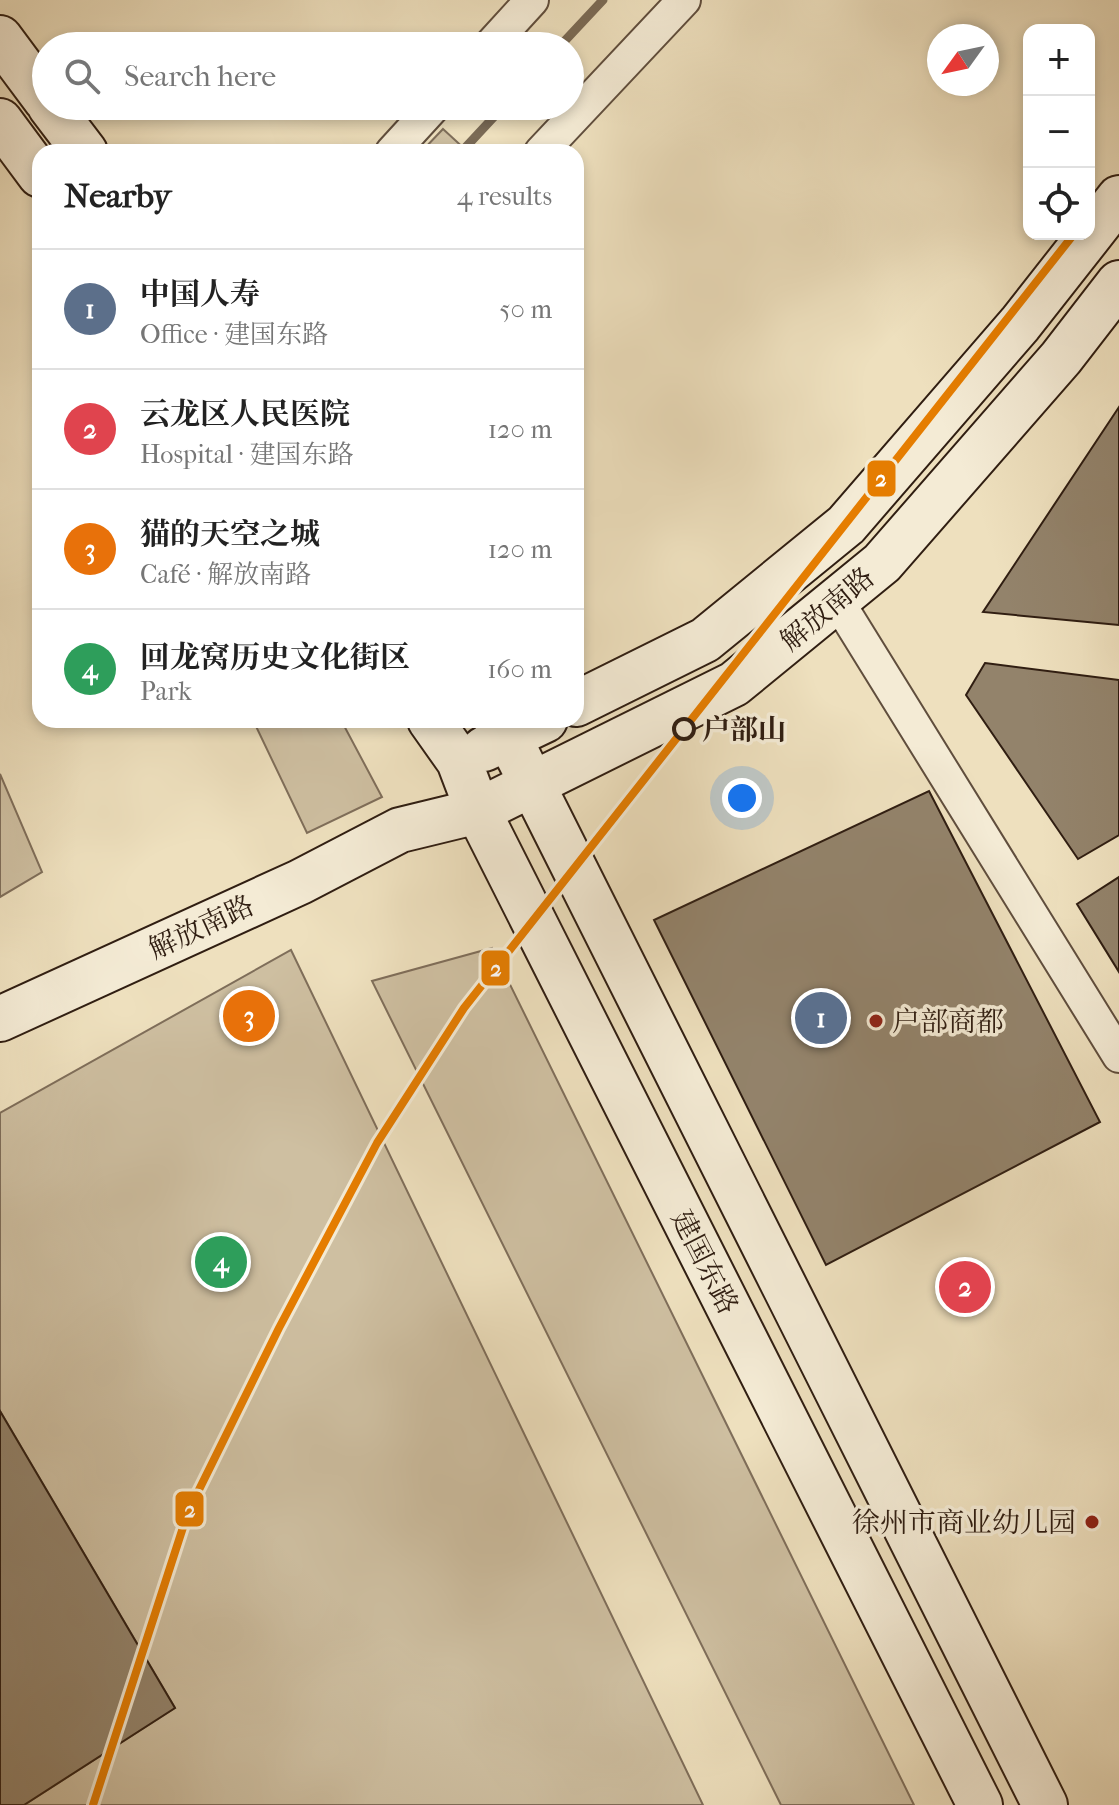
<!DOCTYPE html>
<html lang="en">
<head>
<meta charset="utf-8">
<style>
  body { margin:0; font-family:"IM FELL French Canon","Noto Serif SC",serif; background:#f6f6f6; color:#222 }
  .controls { position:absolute; right:24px; top:24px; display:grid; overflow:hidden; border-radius:16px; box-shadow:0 4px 12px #0003 }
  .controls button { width:72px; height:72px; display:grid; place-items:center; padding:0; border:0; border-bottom:2px solid #e0e0e0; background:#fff; color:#222; font:40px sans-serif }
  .compass { position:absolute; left:927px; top:24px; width:72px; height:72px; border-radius:50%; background:#fff; box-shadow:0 4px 12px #0003; rotate:237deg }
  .you { position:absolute; left:742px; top:798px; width:28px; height:28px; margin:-20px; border:6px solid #fff; border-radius:50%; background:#1a73e8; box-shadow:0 0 0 12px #1a73e833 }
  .badge { display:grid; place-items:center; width:52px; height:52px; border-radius:50%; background:#db2777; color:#fff; font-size:26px; font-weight:700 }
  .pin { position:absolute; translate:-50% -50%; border:4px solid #fff; box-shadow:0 2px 8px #0006 }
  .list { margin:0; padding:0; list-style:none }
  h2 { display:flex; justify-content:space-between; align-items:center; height:104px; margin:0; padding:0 32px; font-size:34px }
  h2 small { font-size:26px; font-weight:400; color:#767676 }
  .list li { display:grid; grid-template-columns:52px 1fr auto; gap:24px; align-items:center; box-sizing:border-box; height:120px; padding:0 32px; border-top:2px solid #e0e0e0 }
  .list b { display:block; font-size:30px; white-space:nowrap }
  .list p { margin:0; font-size:26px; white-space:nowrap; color:#767676 }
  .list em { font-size:26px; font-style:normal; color:#767676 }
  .icon { flex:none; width:44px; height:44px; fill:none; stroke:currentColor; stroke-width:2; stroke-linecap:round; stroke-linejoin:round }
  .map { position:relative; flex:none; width:1119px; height:1805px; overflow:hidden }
  .search { position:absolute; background:#fff; box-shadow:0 4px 12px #0003; left:32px; top:32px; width:552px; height:88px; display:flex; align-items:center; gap:20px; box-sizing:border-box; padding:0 28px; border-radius:44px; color:#767676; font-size:30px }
  .panel { position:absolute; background:#fff; box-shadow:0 4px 12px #0003; left:32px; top:144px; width:552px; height:584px; border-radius:24px }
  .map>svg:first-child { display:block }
  .green { fill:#cebfa1; stroke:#7f6e5a; stroke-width:2 }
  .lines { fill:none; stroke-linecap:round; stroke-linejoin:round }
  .stream { stroke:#7b6b56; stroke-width:9 }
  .building { fill:#93836b; stroke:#301e12; stroke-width:2 }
  .street-casing { stroke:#604e3d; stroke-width:36 }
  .secondary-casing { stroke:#301e12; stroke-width:48 }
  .street { stroke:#f4ebd5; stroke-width:32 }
  .secondary { stroke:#f4ebd5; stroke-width:44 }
  .metro-1-casing { stroke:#f4ebd5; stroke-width:14 }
  .metro-1 { stroke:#e57d01; stroke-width:8 }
  .stop-dot { fill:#f4ebd5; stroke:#301e12; stroke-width:4 }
  .poi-dot { fill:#8f2418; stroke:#f4ebd5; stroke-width:3 }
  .labels { text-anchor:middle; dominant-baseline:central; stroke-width:7; stroke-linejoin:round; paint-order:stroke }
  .street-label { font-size:28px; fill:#301e12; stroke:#f4ebd5 }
  .stop-label { font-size:28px; font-weight:bold; fill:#301e12; stroke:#f4ebd5; text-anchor:start }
  .poi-label { font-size:28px; fill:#301e12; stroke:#f4ebd5; text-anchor:start }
  .line-badge { stroke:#f4ebd5; stroke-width:3 }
  .badge-label { font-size:22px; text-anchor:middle; font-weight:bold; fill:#fff }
</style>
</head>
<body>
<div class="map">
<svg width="1119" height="1805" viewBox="0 0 1119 1805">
  <rect width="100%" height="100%" fill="#eee0be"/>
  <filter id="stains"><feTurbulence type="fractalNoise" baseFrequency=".0025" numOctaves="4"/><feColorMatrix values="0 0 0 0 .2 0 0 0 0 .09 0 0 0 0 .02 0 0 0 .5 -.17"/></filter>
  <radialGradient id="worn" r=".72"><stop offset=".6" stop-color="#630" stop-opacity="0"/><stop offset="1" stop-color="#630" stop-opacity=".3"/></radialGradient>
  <path class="green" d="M443,129l25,23h1h-48z
    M253,720h88l41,77 -75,36z
    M0,774l42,98 -42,25z
    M492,948l422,857h-133l-409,-824z
    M291,950l412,855h-679l151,-97 -175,-297v-298z"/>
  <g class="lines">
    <path class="stream" d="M560,46l43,-46
      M464,149l40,-43"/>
  </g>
  <path class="building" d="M1119,407v218l-136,-13z
    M985,663l134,17v155l-41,24 -112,-164z
    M929,791l171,331 -274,143 -172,-345z
    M1119,877v95l-42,-68z
    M0,1411l175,297 -151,97h-24z"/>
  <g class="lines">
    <defs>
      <path id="street" d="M490,46l42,-46
        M392,152l42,-46
        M541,152l143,-152
        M838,602l281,454"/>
      <path id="secondary" d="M0,38l46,62
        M50,106l35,46
        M0,121l40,54
        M576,704l129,-64 141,-115 174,-201 99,-126
        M430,720l29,41 19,50 502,994
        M496,720l13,18 536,1067
        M484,749l61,-29
        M0,1019l300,-137 100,-52 78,-19 256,-127 148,-121 179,-205 58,-75"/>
    </defs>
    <use href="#street" class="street-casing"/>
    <use href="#secondary" class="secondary-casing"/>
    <use href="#street" class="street"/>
    <use href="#secondary" class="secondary"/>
    <defs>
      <path id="metro-1" d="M93,1805l95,-293 91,-184 98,-185 87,-135 610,-774"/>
    </defs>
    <use href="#metro-1" class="metro-1-casing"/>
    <use href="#metro-1" class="metro-1"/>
  </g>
  <circle class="stop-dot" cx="684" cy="729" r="10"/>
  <g class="poi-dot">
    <circle cx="876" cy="1021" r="8"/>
    <circle cx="1092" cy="1522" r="8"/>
  </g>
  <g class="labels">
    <g class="street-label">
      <text transform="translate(827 609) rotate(-40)">解放南路</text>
      <text transform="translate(201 927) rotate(-25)">解放南路</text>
      <text transform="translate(705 1262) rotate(63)">建国东路</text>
    </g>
    <g class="stop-label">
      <text x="702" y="729">户部山</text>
    </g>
    <g class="poi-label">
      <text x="892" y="1021">户部商都</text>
      <text x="1076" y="1522" text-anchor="end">徐州市商业幼儿园</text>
    </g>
  </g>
  <g class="line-badge">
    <rect x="866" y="459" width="31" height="39" rx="8" fill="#e57d01"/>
    <rect x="480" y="949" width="31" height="38" rx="8" fill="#e57d01"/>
    <rect x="174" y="1490" width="31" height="38" rx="8" fill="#e57d01"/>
  </g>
  <g class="badge-label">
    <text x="881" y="486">2</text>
    <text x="496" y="976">2</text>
    <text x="190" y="1517">2</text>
  </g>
  <rect width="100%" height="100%" filter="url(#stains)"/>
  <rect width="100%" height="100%" fill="url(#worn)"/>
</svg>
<div class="controls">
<button>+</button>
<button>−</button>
<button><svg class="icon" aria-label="locate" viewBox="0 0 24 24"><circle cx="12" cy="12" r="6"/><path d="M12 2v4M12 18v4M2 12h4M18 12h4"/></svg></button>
</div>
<svg class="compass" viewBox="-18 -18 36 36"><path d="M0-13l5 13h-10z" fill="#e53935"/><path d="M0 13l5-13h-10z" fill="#767676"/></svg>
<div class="you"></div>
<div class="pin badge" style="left:821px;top:1018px;background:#5c6f8a">1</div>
<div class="pin badge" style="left:965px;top:1287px;background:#e0444e">2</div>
<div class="pin badge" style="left:249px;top:1016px;background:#e8710a">3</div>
<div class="pin badge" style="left:221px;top:1262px;background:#2e9e5b">4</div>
<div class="search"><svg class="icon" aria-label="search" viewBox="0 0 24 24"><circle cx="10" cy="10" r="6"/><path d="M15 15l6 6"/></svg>Search here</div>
<section class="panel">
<h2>Nearby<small>4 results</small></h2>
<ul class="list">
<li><span class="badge" style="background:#5c6f8a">1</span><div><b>中国人寿</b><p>Office · 建国东路</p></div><em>50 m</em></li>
<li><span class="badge" style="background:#e0444e">2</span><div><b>云龙区人民医院</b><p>Hospital · 建国东路</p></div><em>120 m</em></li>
<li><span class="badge" style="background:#e8710a">3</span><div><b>猫的天空之城</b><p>Café · 解放南路</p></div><em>120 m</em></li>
<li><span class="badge" style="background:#2e9e5b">4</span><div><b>回龙窝历史文化街区</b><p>Park</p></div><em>160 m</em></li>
</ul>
</section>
</div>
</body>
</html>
